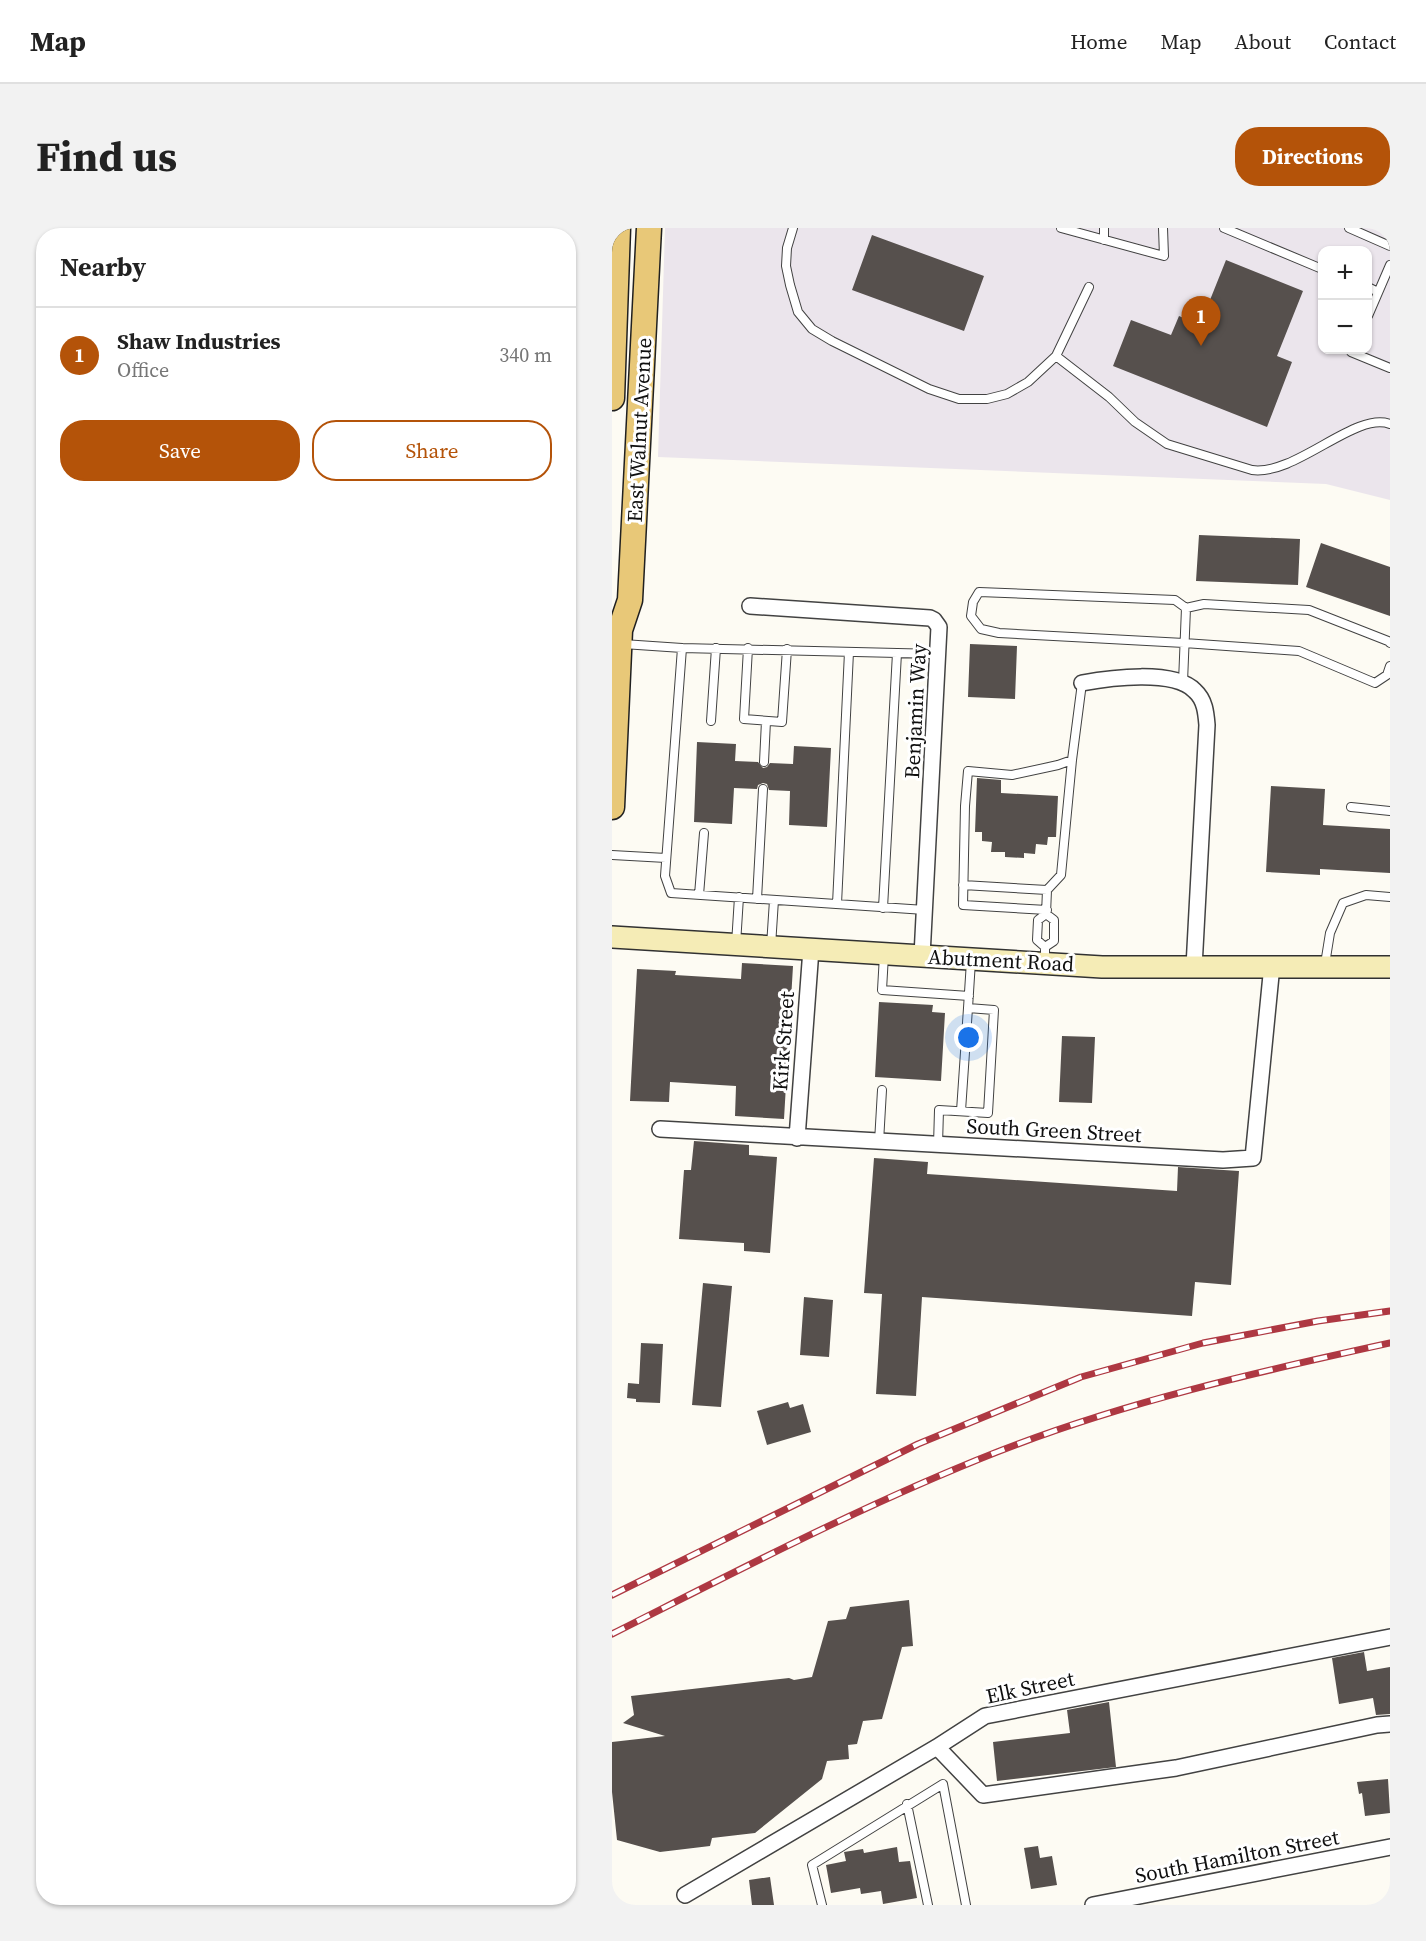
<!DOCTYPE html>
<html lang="en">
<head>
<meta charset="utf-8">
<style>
  body { margin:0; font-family:"Source Serif 4",serif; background:#f2f2f2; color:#222 }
  .controls { position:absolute; right:18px; top:18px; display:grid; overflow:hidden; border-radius:12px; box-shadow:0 2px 4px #0004 }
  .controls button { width:54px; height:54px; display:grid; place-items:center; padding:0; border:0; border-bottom:2px solid #e0e0e0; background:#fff; color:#222; font:30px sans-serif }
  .you { position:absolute; left:357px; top:810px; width:21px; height:21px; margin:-15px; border:4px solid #fff; border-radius:50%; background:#1a73e8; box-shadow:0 0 0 9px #1a73e833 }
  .badge { display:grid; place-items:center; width:39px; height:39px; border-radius:50%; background:#b45309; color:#fff; font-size:20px; font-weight:700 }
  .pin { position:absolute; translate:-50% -50px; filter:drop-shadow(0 2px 3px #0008) }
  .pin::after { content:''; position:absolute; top:32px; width:21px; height:18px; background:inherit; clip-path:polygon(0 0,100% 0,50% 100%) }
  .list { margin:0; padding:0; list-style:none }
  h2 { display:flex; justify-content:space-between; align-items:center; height:78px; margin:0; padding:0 24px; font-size:26px }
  h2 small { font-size:20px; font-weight:400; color:#767676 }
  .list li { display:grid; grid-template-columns:39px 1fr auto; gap:18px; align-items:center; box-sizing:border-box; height:96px; padding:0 24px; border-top:2px solid #e0e0e0 }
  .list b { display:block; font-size:22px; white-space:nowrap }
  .list p { margin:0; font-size:20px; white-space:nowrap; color:#767676 }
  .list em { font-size:20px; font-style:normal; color:#767676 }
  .actions { display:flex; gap:12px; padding:18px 24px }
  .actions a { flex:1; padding:14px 0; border:2px solid #b45309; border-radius:24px; text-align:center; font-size:21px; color:#b45309 }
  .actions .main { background:#b45309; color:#fff }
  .map { position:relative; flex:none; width:778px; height:1677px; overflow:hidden; border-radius:24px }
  header { display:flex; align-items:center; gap:36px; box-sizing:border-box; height:84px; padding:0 30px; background:#fff; border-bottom:2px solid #e0e0e0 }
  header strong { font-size:28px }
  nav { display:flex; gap:33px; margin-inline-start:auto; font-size:21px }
  .intro { display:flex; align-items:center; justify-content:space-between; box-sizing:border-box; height:144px; padding:0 36px }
  h1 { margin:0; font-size:42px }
  .button { padding:15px 27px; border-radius:24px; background:#b45309; color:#fff; font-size:21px; font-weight:700 }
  main { display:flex; gap:36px; padding:0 36px }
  aside { flex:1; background:#fff; border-radius:24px; box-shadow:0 2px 4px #0004 }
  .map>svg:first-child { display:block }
  .industrial { fill:#ebe5ec; fill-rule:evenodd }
  .building { fill:#56504d }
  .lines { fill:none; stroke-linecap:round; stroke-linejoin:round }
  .service-casing { stroke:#424242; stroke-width:10 }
  .minor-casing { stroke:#424242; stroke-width:18 }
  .secondary-casing { stroke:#313131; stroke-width:24 }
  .primary-casing { stroke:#202020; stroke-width:27 }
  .service { stroke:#fff; stroke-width:8 }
  .minor { stroke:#fff; stroke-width:15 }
  .secondary { stroke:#f5ecb6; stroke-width:21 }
  .primary { stroke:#e8c878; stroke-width:24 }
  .rail-casing { stroke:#ae3842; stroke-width:7 }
  .rail { stroke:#fff; stroke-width:4.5; stroke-dasharray:14; stroke-linecap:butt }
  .labels { text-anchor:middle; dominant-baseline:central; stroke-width:6; stroke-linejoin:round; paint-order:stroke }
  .street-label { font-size:21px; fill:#0f0f0f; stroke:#fff }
</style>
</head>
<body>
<header>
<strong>Map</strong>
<nav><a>Home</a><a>Map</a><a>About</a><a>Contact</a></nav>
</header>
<div class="intro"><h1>Find us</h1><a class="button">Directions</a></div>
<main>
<aside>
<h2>Nearby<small></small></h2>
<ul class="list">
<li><span class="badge">1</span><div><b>Shaw Industries</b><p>Office</p></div><em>340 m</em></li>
</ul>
<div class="actions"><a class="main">Save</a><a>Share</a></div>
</aside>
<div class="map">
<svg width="778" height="1677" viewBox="0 0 778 1677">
  <rect width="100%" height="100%" fill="#fdfbf3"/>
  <path class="industrial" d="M53,0h725v272l-64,-16 -668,-27zM710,22h46v100h-46z"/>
  <path class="building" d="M260,7l112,41 -20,55 -112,-41z
    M614,32l77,31 -26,65 15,6 -25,65 -154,-61 18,-46 40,15 8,-19 21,9z
    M587,307l101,4 -2,46 -102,-4z
    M709,315l69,24v49l-84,-29z
    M358,416l47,2 -2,53 -47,-2z
    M85,514l39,2 -1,17 23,1 5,6 4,-1 3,-4 23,1 1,-18 37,2 -4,79 -38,-2 1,-34 -21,-1 -2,-6 -4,-1 -5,2 -1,4 -23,-1 -2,36 -38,-2z
    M365,550l24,2v13l57,3 -2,41h-8l-1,8 -11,-1 -1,10 -11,-1v5l-19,-1v-5h-14l1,-10 -10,-1v-9h-7z
    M659,558l54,3 -2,36 67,4v44l-70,-4v6l-54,-3z
    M130,735l51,3 -9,153 -49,-3 1,-30 -66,-4 -1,20 -39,-1 7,-132 39,2 -1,4 66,4z
    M267,774l54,3 -1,7 13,1 -4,68 -66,-4z
    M450,808l33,1 -3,66 -33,-1z
    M82,913l55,4v10l28,2 -7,96 -26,-2v-8l-65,-4 5,-69h7z
    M262,930l54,4 -1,12 250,17 1,-24 61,4 -8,114 -36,-3 -3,34 -270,-19 -6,99 -40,-2 6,-100 -18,-1z
    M91,1055l29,3 -11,121 -29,-2z
    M192,1069l29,3 -4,57 -29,-2z
    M29,1115l22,1 -3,59 -24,-1v-3l-9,-1 1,-15 11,1z
    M176,1174l2,6 13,-4 8,28 -44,13 -10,-34z
    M297,1372l4,46 -11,1 -20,72 -19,2 -6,23 -9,1 1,14 -22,2 -5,18 -67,54 -43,5 -2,8 -50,6 -43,-12 -5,-48v-50l53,-6 -42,-13 11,-8 -3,-19 158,-18 5,2 18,-3 16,-56 18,-2 4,-12z
    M752,1424l3,19 23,-4v47l-14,1 -3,-17 -34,6 -7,-46z
    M497,1474l7,65 -119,14 -4,-39 77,-9 -3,-23z
    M776,1551l2,34 -25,3 -3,-23 -3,1 -2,-12z
    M426,1618l2,12 12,-2 5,29 -26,4 -7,-41z
    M285,1619l2,15 11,-1 7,37 -34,6 -2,-13 -20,3 -1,-6 -29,5 -5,-28 20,-4 -2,-9 19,-3 1,4z
    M158,1649l4,28h-22l-3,-25z"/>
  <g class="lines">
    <defs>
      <path id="service" d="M181,0l-6,20 -1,18 4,19 8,27 14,17 20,12 97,48 30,10h28l20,-5 21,-12 28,-26 33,-69
        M449,0l103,28 -1,-28
        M612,0l98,41
        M737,0l41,18
        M492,12v-12
        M756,59l10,5
        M756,88l22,-51
        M740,122l-1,2 39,16
        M444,128l53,41 26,25 32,22 85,26c44,6 103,-59 138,-46
        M778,415l-2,-2 -79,-31 -105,-6 -18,4 -11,-8 -196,-8 -6,10 -2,14 10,13 18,4 185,10 115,8 76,32 12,-8 3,-9
        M11,416l59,4 257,6
        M70,420l-17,228 6,17 254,17
        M136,420l-4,71 38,3 5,-73
        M571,454l3,-74
        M99,493l5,-73
        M152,534l2,-41
        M739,579l39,4
        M0,627l54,3
        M351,657l84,5
        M87,667l5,-62
        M145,671l6,-110
        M225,676l12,-252
        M271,680l14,-255
        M435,682l-84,-5 2,-99 3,-35 44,4 46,-10 14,-5
        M124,716l3,-47
        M159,718l3,-46
        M433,719l9,-6v-21l-8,-6
        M272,727l-2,35 87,6
        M433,734v-15l-8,-7 1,-20 8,-6 1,-24 14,-15 11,-115 10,-77
        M713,736l5,-31 13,-30 23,-8 24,2
        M356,780l3,-47
        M267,914l3,-52
        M326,917l1,-35 49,3 6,-103 -26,-2 -7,103
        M295,1576l21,101
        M210,1677l-10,-40 131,-81 23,121"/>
      <path id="minor" d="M138,378l180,12 4,2 5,7 -17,329
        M470,455c27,-5 92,-14 113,8 10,9 11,22 12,34l-13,242
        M48,901l563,31 30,-2 19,-193
        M185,910l14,-189
        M325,1519l46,48 193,-27 201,-43 13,-1
        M73,1667l252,-148 48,-31 405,-79
        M481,1677l297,-58"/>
      <path id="secondary" d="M0,709l490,30h288"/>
      <path id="primary" d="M0,170l6,-170
        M0,579l8,-177 10,-30 19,-372"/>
    </defs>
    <use href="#service" class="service-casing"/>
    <use href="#minor" class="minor-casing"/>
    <use href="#secondary" class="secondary-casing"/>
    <use href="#primary" class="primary-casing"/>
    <use href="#service" class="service"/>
    <use href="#minor" class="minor"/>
    <use href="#secondary" class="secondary"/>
    <use href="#primary" class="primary"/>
    <defs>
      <path id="rail" d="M0,1367l306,-151 163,-67 122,-34 115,-22 72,-10
        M0,1406c127,-64 253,-130 385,-182 127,-50 260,-80 393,-109"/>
    </defs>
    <use href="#rail" class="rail-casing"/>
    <use href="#rail" class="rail"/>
  </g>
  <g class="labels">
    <g class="street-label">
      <text transform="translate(27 202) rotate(-87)">East Walnut Avenue</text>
      <text transform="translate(303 483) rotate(-87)">Benjamin Way</text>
      <text transform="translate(389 732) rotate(3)">Abutment Road</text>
      <text transform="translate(171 813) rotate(-86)">Kirk Street</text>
      <text transform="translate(442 902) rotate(3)">South Green Street</text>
      <text transform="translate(418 1459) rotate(-12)">Elk Street</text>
      <text transform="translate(625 1628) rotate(-11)">South Hamilton Street</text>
    </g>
  </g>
</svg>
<div class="controls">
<button>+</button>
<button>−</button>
</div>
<div class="you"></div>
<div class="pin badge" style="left:589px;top:118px">1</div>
</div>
</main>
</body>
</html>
